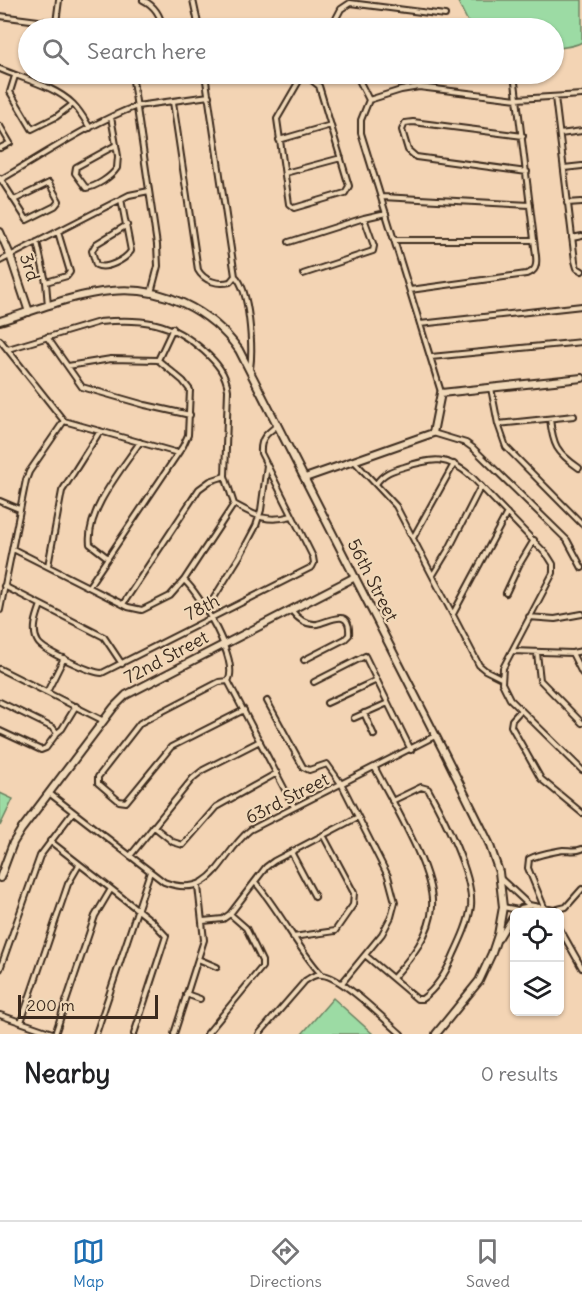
<!DOCTYPE html>
<html lang="en">
<head>
<meta charset="utf-8">
<style>
  body { margin:0; font-family:Delius,sans-serif; background:#f6f6f6; color:#202124 }
  .controls { position:absolute; right:18px; bottom:18px; display:grid; overflow:hidden; border-radius:9px; box-shadow:0 2px 4px #0004 }
  .controls button { width:54px; height:54px; display:grid; place-items:center; padding:0; border:0; border-bottom:2px solid #e0e0e0; background:#fff; color:#202124; font:30px sans-serif }
  .scale { position:absolute; left:18px; bottom:15px; width:140px; box-sizing:border-box; padding-left:6px; border:3px solid #3b2a1e; border-top:0; font-size:16px; line-height:21px; white-space:nowrap; color:#3b2a1e; -webkit-text-stroke:4px #f0d8b8; paint-order:stroke }
  .list { margin:0; padding:0; list-style:none }
  h2 { display:flex; justify-content:space-between; align-items:center; height:78px; margin:0; padding:0 24px; font-size:26px }
  h2 small { font-size:20px; font-weight:400; color:#757577 }
  .icon { flex:none; width:33px; height:33px; fill:none; stroke:currentColor; stroke-width:2; stroke-linecap:round; stroke-linejoin:round }
  .map { position:relative; flex:none; width:582px; height:1034px; overflow:hidden }
  .search { position:absolute; background:#fff; box-shadow:0 2px 4px #0004; left:18px; right:18px; top:18px; height:66px; display:flex; align-items:center; gap:15px; box-sizing:border-box; padding:0 21px; border-radius:33px; color:#757577; font-size:22px }
  .sheet { height:186px; background:#fff }
  nav { display:flex; justify-content:space-around; align-items:center; box-sizing:border-box; height:84px; border-top:2px solid #e0e0e0; background:#fff; font-size:16px; color:#757577 }
  nav a { display:grid; justify-items:center; gap:3px }
  nav .on { color:#1f6fb2 }
  .map>svg:first-child { display:block }
  .green { fill:#9cdba4; stroke:#6c8261; stroke-width:1.5 }
  .lines { fill:none; stroke-linecap:round; stroke-linejoin:round }
  .street-casing { stroke:#3b2a1e; stroke-width:8 }
  .secondary-casing { stroke:#3b2a1e; stroke-width:10 }
  .street { stroke:#f0d8b8; stroke-width:4 }
  .secondary { stroke:#f0d8b8; stroke-width:6 }
  .labels { text-anchor:middle; dominant-baseline:central; stroke-width:4.5; stroke-linejoin:round; paint-order:stroke }
  .street-label { font-size:18px; fill:#3b2a1e; stroke:#f0d8b8 }
</style>
</head>
<body>
<div class="map">
<svg width="582" height="1034" viewBox="0 0 582 1034">
  <rect width="100%" height="100%" fill="#f3d4b4"/>
  <filter id="ink" filterUnits="userSpaceOnUse"><feTurbulence type="fractalNoise" baseFrequency=".0167" numOctaves="2"/><feDisplacementMap in="SourceGraphic" scale="12" xChannelSelector="R" yChannelSelector="G"/><feConvolveMatrix kernelMatrix="1 2 1 2 8 2 1 2 1" color-interpolation-filters="sRGB"/></filter>
  <g filter="url(#ink)">
    <path class="green" d="M457,0h125v42c-8,5 -19,5 -28,7v-21h-79l-5,-2z
      M0,793l13,6 -13,27z
      M333,998l40,36h-71z"/>
    <g class="lines">
      <defs>
        <path id="street" d="M143,0c12,6 17,15 20,28
          M193,0l6,28
          M0,16l92,12
          M56,23l3,-23
          M331,28l10,-19 9,-6 95,12
          M0,69c23,10 55,17 73,35 7,7 12,16 17,24
          M132,74l25,171 1,21 -7,27
          M205,74l30,202
          M303,74l-26,45 12,85 5,4 51,-15 4,-7 -30,-100 -15,-12
          M356,74l13,26 -8,20v13l80,259
          M15,76l-5,16 22,37 24,-12 17,-13
          M555,97l20,164 2,7 5,3
          M369,100l32,-10 18,-3 98,12 65,-4
          M173,102l25,168c6,11 20,15 32,12l5,-6
          M111,117l7,39 -1,12c-6,9 -21,19 -31,20l-11,-15 1,-6 40,-22
          M0,126l10,17 -10,5
          M560,134l22,-3
          M523,136l-110,-14 -8,1 -3,7 6,20 8,7 111,15
          M279,140l52,-15
          M564,168l18,-2
          M285,173l56,-15
          M0,178l27,42 28,-14 4,-5 -10,-18 -35,17
          M0,180c42,-24 92,-58 137,-74l72,-10
          M382,197l148,8
          M121,199l10,52c-6,9 -25,19 -35,14l-4,-14 4,-7 31,-19
          M567,203l15,-1
          M572,238l10,-2
          M395,240h139
          M37,242l9,40 2,24
          M289,242l75,-24 22,-5
          M0,261l129,-66 20,-4
          M303,274l70,-23 1,-5 -10,-28
          M235,276c15,13 18,73 15,93
          M46,282l21,-6 3,-4 -12,-40
          M410,290l116,-16c10,-2 11,-9 10,-18l-22,-182
          M420,324l162,-18
          M47,337l35,50 63,18 45,10
          M0,340l64,81
          M8,349l91,-27c42,-4 72,-1 105,29 12,11 22,22 24,39l-3,86 9,28c22,12 32,19 58,12
          M431,357l151,-15
          M158,360l15,-32
          M68,366l43,-7 47,1 25,21 7,9 -2,45 -5,11 -94,140
          M491,388l7,36 8,23 76,77
          M550,419c3,26 6,33 29,49
          M64,421l114,32
          M498,424l76,-8
          M433,433l33,10 7,5 94,92 15,28
          M354,461l42,45 83,159 6,5 16,8
          M376,484c7,-11 17,-14 28,-17 29,-9 43,-12 68,10l76,79 5,8v9l-50,95 -1,15 8,16 72,71
          M0,501l19,8
          M413,538l41,-74
          M13,549l115,58 14,3 28,-14 14,-16 50,-76
          M108,558l-18,-14c-4,-33 32,-75 50,-102
          M48,566l14,-75 38,-60
          M433,575l17,-28 31,-61
          M184,580c16,14 56,82 44,101l66,126
          M4,586l100,51 18,27
          M506,593l13,-28 15,-25
          M123,604l76,-115 11,-8 15,-5
          M41,605c-4,11 -10,26 -3,37 5,9 54,31 64,31l210,-106 2,-4 -1,-6 -52,-104c-1,-15 6,-20 17,-28
          M207,609l33,-53 16,-30 5,-16 6,-45
          M0,610l26,-130 3,-8 35,-51
          M292,611c6,8 15,14 25,13 12,-2 34,-18 32,11l-4,4 -41,21
          M453,614l54,-101
          M529,617l26,2 27,-5
          M512,651l60,2 10,-2
          M537,653l3,27 42,43
          M572,653l10,20
          M0,669l104,52
          M228,681l-9,1 -79,41 -42,54v6l21,18 7,1 45,-55 73,-37
          M314,682l51,-26 46,94
          M47,692l17,-34
          M267,701l36,66 6,3 18,-6 15,21 46,91 7,26 -4,15 -9,17 -40,49
          M0,702l53,26 4,5 -11,15 -5,2 -41,-19
          M327,703l50,-23
          M521,710l-9,10 -1,6 30,53 41,34
          M364,713l10,22
          M354,718l34,-15
          M57,733l5,-4 14,-23
          M375,768c17,34 60,103 57,139 -1,27 -22,52 -39,71
          M49,793l115,89c50,19 56,-28 86,-52l185,-94
          M153,826l20,16 10,3 33,-38 61,-34
          M50,841l102,80 14,15 -32,98
          M291,852l24,45
          M130,856l63,-78 10,-8 57,-29
          M501,879l28,26 25,5 12,-3 16,-18
          M255,882c25,29 41,64 66,92
          M503,907l15,3
          M544,907l-16,-39 1,-9c10,-5 23,-7 34,-9 7,0 12,2 19,-1
          M516,912l5,-4 9,-2
          M203,921l20,-2 7,-5 36,-47 8,-6 84,-44
          M560,929l22,39
          M293,937l42,-6 18,-26 1,-12 -31,-58
          M499,939l15,-25
          M365,955l52,44h5c15,-11 25,-28 32,-45 7,-15 15,-32 17,-48 3,-30 -28,-90 -43,-117l-7,-2 -29,14
          M198,959l19,8
          M0,969l40,-113 33,-44
          M186,994l14,5
          M0,1015l55,19 40,-118 16,-27
          M21,1022l47,-138 11,-19
          M96,1034l54,-162
          M174,1034l30,-94 -6,-54
          M207,1034l55,-67v-6l-16,-33 -16,-14
          M259,1034l46,-53c6,-4 10,-7 17,-6 19,1 63,45 79,59"/>
        <path id="secondary" d="M0,232l10,23 19,57
          M0,321c36,-11 74,-27 111,-30 51,-5 99,18 128,59l206,404 44,89 10,29 4,35 -5,28 -6,18 -13,28 -43,53
          M305,478l128,-45 8,-40 141,-15
          M0,878l13,-35 8,-13 93,-123 12,-12 229,-118"/>
      </defs>
      <use href="#street" class="street-casing"/>
      <use href="#secondary" class="secondary-casing"/>
      <use href="#street" class="street"/>
      <use href="#secondary" class="secondary"/>
    </g>
  </g>
  <g class="labels">
    <g class="street-label">
      <text transform="translate(30 267) rotate(72)">3rd</text>
      <text transform="translate(373 580) rotate(63)">56th Street</text>
      <text transform="translate(202 607) rotate(-27)">78th</text>
      <text transform="translate(166 657) rotate(-28)">72nd Street</text>
      <text transform="translate(287 798) rotate(-27)">63rd Street</text>
    </g>
  </g>
</svg>
<div class="controls">
<button><svg class="icon" aria-label="locate" viewBox="0 0 24 24"><circle cx="12" cy="12" r="6"/><path d="M12 2v4M12 18v4M2 12h4M18 12h4"/></svg></button>
<button><svg class="icon" aria-label="layers" viewBox="0 0 24 24"><path d="M12 4l9 5-9 5-9-5zM3 14l9 5 9-5"/></svg></button>
</div>
<div class="scale">200 m</div>
<div class="search"><svg class="icon" aria-label="search" viewBox="0 0 24 24"><circle cx="10" cy="10" r="6"/><path d="M15 15l6 6"/></svg>Search here</div>
</div>
<section class="sheet">
<h2>Nearby<small>0 results</small></h2>
<ul class="list">
</ul>
</section>
<nav>
<a class="on"><svg class="icon" aria-label="map" viewBox="0 0 24 24"><path d="M3 6l6-2 6 2 6-2v14l-6 2-6-2-6 2zM9 4v14M15 6v14"/></svg>Map</a>
<a><svg class="icon" aria-label="directions" viewBox="0 0 24 24"><path d="M12 3l9 9-9 9-9-9zM9 14v-3h6M13 9l2 2-2 2"/></svg>Directions</a>
<a><svg class="icon" aria-label="saved" viewBox="0 0 24 24"><path d="M7 4h10v16l-5-4-5 4z"/></svg>Saved</a>
</nav>
</body>
</html>
